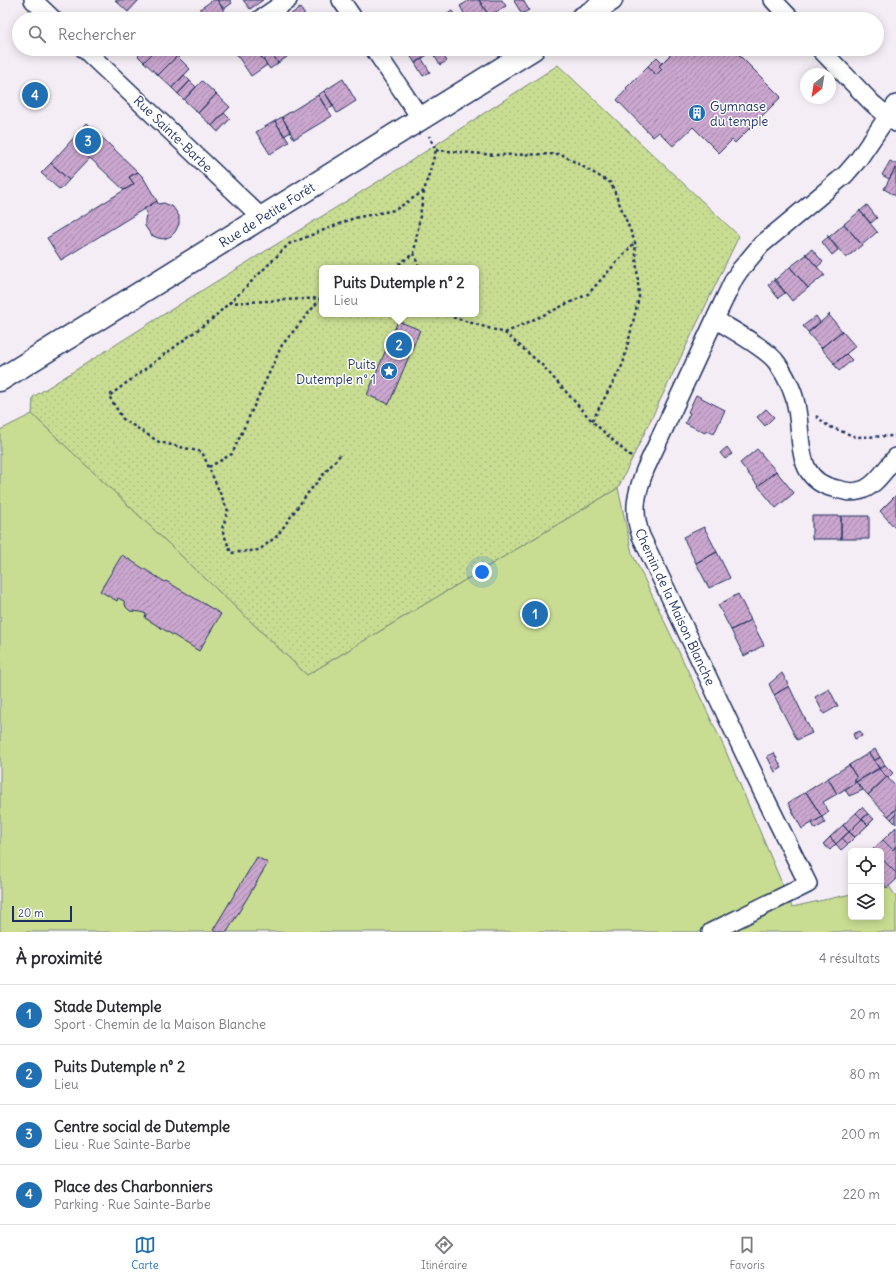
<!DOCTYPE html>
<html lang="fr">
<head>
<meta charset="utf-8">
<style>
  body { margin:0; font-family:Delius,sans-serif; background:#f2f2f3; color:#2b2b33 }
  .controls { position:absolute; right:12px; bottom:12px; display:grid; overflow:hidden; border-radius:6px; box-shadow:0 2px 10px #0003 }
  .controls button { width:36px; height:36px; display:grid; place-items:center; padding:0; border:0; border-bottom:1px solid #e1e1e2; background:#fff; color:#2b2b33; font:20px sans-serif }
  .compass { position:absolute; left:800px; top:68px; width:36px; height:36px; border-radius:50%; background:#fff; box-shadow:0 2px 10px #0003; rotate:210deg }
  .scale { position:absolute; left:12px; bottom:10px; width:60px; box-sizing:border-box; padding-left:4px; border:2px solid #1b2f5e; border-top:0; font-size:11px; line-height:14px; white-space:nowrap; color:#1b2f5e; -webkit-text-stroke:3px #fff; paint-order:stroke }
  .you { position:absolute; left:482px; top:572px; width:14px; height:14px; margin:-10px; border:3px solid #fff; border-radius:50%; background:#1a73e8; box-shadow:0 0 0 6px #1a73e833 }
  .badge { display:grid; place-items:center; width:26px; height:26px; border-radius:50%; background:#1f6fb2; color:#fff; font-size:13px; font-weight:700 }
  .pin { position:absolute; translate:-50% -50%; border:2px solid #fff; box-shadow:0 1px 4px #0006 }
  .popup { position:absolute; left:319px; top:265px; width:160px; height:52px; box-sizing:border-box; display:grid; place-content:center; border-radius:6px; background:#fff; filter:drop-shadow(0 1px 3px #0005); font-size:13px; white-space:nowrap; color:#7c7c81 }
  .popup b { font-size:15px; color:#2b2b33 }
  .popup::after { content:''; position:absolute; left:50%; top:100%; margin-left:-8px; border:8px solid transparent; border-top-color:#fff }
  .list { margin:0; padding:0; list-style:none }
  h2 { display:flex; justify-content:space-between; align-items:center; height:52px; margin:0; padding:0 16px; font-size:17px }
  h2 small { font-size:13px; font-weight:400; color:#7c7c81 }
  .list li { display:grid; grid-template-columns:26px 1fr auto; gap:12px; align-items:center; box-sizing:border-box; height:60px; padding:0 16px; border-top:1px solid #e1e1e2 }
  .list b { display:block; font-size:15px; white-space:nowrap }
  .list p { margin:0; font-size:13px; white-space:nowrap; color:#7c7c81 }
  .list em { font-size:13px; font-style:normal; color:#7c7c81 }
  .icon { flex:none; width:22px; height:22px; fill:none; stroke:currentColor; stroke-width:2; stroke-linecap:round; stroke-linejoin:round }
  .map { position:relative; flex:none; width:896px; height:932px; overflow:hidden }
  .search { position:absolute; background:#fff; box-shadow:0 2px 10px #0003; left:12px; right:12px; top:12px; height:44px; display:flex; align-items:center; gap:10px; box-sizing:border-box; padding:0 14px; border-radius:22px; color:#7c7c81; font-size:15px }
  .sheet { height:292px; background:#fff }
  nav { display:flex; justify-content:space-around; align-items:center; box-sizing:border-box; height:56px; border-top:1px solid #e1e1e2; background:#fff; font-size:11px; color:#7c7c81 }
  nav a { display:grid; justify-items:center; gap:2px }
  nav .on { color:#1f6fb2 }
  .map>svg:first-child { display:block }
  .grass { fill:#c9dd92; stroke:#728678 }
  .park { fill:url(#park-dots); stroke:#728678; fill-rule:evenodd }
  .building { fill:url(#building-hatch); stroke:#1b2f5e }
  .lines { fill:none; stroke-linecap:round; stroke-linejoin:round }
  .minor-casing { stroke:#1b2f5e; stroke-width:20 }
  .secondary-casing { stroke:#1b2f5e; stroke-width:25 }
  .path { stroke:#1b2f5e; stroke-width:2.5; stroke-dasharray:3 3; stroke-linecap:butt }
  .minor { stroke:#fff; stroke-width:17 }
  .secondary { stroke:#fff; stroke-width:22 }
  .labels { text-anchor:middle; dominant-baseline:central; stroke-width:3; stroke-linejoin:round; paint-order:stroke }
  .poi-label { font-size:13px; fill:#1b2f5e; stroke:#fff; text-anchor:start }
  .street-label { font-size:13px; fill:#1b2f5e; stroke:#fff }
</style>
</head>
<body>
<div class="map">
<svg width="896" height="932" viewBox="0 0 896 932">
  <defs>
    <pattern id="park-dots" width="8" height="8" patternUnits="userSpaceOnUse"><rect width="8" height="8" fill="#c9dd92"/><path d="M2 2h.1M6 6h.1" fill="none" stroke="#acbe80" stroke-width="1.8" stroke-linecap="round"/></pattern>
    <pattern id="building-hatch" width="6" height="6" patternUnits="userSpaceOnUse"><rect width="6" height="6" fill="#cba6ce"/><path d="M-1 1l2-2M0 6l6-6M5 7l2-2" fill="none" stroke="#a488aa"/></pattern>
  </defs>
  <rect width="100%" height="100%" fill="#f5edf5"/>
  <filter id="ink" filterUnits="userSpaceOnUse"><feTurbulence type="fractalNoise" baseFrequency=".025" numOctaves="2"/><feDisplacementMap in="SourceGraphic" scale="8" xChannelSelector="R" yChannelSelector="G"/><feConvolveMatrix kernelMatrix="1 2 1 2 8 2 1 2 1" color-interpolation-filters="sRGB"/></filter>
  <g filter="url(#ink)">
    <path class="grass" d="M32,414l275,261 311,-187 14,65 92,194 68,160 59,-13v23h30v-29l8,-2 7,11v35h-896v-502z"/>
    <path class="park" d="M558,65l181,171 -121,252 -311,187 -275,-261 1,-17 155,-98 212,-131zM322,268h154v46h-154z"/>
    <path class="building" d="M115,0h24l-11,12z
      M213,0h4l13,19h-23l-7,-10z
      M217,0h13l2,3 -8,6z
      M243,0h20l-13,9z
      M470,0h9l10,16 -4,3h-18l-7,-13z
      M479,0h23l4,6 -17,10z
      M515,0h8l6,10 -7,4 -8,-13z
      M300,8l8,11h-24z
      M452,11l5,8h-17z
      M496,12l5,7h-10l-2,-3z
      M145,49h12l-13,13 -6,-6z
      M157,49h12l8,7 -19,19 -14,-13z
      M240,49h16l11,16 -16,11 -16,-24z
      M267,49h2l9,14 -8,6 -11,-15z
      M269,49h13l5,8 -9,6z
      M406,49h23l3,3 -17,11z
      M437,49h2l8,12 -7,4 -8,-13z
      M673,49h60l48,48 -46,46 -3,-3 -13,13 -26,-26 -20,19 -14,-14 -6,5 -36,-37 10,-11 -1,-1 22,-22 8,9 6,-6 -3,-3 16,-16z
      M177,56l13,13 -18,19 -14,-13z
      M657,57l5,5 -3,4 3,3 -6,6 -8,-9z
      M422,59l8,13 -7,4 -8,-13z
      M184,75l6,6 -12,13 -6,-6z
      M343,79l13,22 -19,12 -13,-22z
      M190,81l6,6 -12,13 -6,-6z
      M202,81l14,13 -18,19 -14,-13z
      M324,91l10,15 -7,4 -9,-15z
      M216,94l14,13 -18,19 -14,-13z
      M318,95l14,21 -38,23 -12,-22z
      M224,113l6,6 -12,13 -6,-6z
      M282,117l9,15 -7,4 -9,-15z
      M275,121l14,21 -19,12 -14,-22z
      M87,123l51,49 -9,5 5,7 -10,6 -34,-32 -21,22 -18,-17z
      M890,161l6,3v3l-7,12 -7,-4z
      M51,163l18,17 -9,10 -19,-17z
      M896,167v29l-12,-7z
      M138,172l5,5 14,24 -96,59 -14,-22 87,-54 -5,-7z
      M157,201l1,3 6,-1 9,4 6,9v8l-4,8 -4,4 -7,3 -6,-1 -7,-3 -6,-9v-7l2,-6 -3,-4z
      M867,205l10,13 -6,5 -11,-12z
      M859,210l1,1 18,22 -1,-1 -15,13 -18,-21 16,-13z
      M844,224l18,21 -16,13 -19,-23 2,2z
      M828,237l10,13 -6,5 -10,-13z
      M812,249l11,13 -6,5 -11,-13z
      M805,253l20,23h-2l-15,12 -18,-21 16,-12z
      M790,267l18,21 -16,13 -18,-23 1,2z
      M774,280l11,13 -7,5 -10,-13z
      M830,314l-1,1 13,16 -21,17 -13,-15 -1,1z
      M816,316l4,6 -12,10 -5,-6z
      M398,321l22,9 -31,74 -22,-9z
      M842,331l13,15h1l-24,19 2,-2 -13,-15z
      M846,354l6,6 -13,11 -5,-7z
      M696,395l29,15 -11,24 -8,-4 -1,3 -20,-10 5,-10 -2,-1z
      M766,409l8,8 -9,9 -8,-9z
      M727,447l5,7 -7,5 -5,-6z
      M757,449l19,22 -18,15 -18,-23z
      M776,471l18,22 -18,15 -18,-22z
      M896,495v32l-1,1 -15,-17z
      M812,516h29v23h-29z
      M841,516h28v23h-28z
      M704,527l13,25 -21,11 -13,-26z
      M717,552l13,26 -21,10 -13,-25z
      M122,555l43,27 1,-1 55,33 -22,37 -54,-33 1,-4 -5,-2 -11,-1 -4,-4 -2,-6 -6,-3 -1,3 -17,-10z
      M738,594l13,26 -20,10 -13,-25z
      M751,620l13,25 -20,11 -13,-26z
      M782,673l7,13 -15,9 -5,-11z
      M789,686l23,47 -15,7 -23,-45z
      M829,689l9,17 -14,8 -9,-17z
      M860,731l2,5 -7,3 -2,-5z
      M875,749l5,8 -6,4 -5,-8z
      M774,753l8,15 -7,4 -8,-16z
      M869,753l10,15 -23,14 7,8 -14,6 -4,-7 10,-6v-4l2,-1 -8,-13z
      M880,757l5,8 -6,3 -5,-7z
      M849,765l8,13 -2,1v4l-18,11 -9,-16z
      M885,765l8,8 -5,5 -9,-9z
      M879,769l8,8 -19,18 -12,-13z
      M887,777l9,10v22l-8,7 -20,-21z
      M828,778l9,16 -14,8 6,10 -7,5 -16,-25z
      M806,792l16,25 -20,12 -14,-26z
      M862,807l6,7 -6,5 -6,-6z
      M896,809v5l-5,5 -3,-3z
      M856,813l6,6 -13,13 -6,-7z
      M868,814l6,5 -6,6 -6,-6z
      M896,814v10l-5,-5z
      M822,817l3,6 -10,6 -3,-6z
      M862,819l6,6 -13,12 -6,-5z
      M843,825l6,7 -13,12 -6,-7z
      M896,827v19l-3,4 -10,-10z
      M849,832l6,5 -7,7 -6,-6z
      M830,837l6,7 -6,6 -7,-6z
      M842,838l6,6 -7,6 -5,-6z
      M883,840l10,10 3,-4v27l-15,-15v-7h-6l-2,-2z
      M257,857l11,6 -41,69h-11l-3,-2z
      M881,858l15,15v7l-9,8 -6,-7z"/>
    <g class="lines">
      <defs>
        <path id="minor" d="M33,0l20,19
          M341,0l13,19
          M773,0l18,19
          M260,19l28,-19
          M84,49l178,169
          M374,49l47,70
          M820,49l52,54 24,20
          M715,319c15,10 53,30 62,44 9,13 18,31 20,47 6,33 -2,71 40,79 7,2 14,4 21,2 16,-2 28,-23 38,-34
          M711,932l97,-48 -47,-95 -120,-253c-9,-25 -5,-42 4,-66l70,-151 19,-40 6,-9 21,-25 84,-70 13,-15 38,-56"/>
        <path id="secondary" d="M581,19l30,-19
          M0,380l533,-331"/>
      </defs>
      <use href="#minor" class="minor-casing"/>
      <use href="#secondary" class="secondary-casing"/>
      <path class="path" d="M436,150l60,5 65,-1 50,29 24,59 4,55 -16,67 -31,57 39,36
        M414,253l5,15
        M394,268l20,-15 10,-62
        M229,303l93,-5
        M448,314l4,3 53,16 37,32 50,56
        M505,333l83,-39 47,-52
        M816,416l12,10 28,11 40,-1
        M340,455l-33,39 -30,42 -18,14 -28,3 -9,-24 6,-18 -26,-59 -43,-10 -36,-23 -14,-23 103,-77 29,-27 48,-48 65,-26 41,-8 29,-19 12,-41 -7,-14
        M209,467l23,-13 50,-109 39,-47"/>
      <use href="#minor" class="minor"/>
      <use href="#secondary" class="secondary"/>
    </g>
  </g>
  <defs>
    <symbol id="building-disc" viewBox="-11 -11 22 22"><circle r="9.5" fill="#1f6fb2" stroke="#fff"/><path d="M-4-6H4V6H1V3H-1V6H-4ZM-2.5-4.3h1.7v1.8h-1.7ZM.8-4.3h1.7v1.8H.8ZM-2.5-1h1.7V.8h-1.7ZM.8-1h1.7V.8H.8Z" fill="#fff"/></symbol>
    <symbol id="sight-disc" viewBox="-11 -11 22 22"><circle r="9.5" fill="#1f6fb2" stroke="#fff"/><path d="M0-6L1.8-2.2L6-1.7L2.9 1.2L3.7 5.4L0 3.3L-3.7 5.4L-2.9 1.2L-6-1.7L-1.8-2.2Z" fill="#fff"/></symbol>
  </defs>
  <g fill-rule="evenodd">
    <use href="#building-disc" x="687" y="103" width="20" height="20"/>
    <use href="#sight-disc" x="379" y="361" width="20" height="20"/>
  </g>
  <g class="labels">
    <g class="poi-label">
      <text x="710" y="106">Gymnase<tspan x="710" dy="15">du temple</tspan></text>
      <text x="376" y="364" text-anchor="end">Puits<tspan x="376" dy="15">Dutemple n° 1</tspan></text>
    </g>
    <g class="street-label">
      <text transform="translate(173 134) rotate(44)">Rue Sainte-Barbe</text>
      <text transform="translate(267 215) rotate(-32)">Rue de Petite Forêt</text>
      <text transform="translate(675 607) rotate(65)">Chemin de la Maison Blanche</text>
    </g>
  </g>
</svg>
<div class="controls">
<button><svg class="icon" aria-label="locate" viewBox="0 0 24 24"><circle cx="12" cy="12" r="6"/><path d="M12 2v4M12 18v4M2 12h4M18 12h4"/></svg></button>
<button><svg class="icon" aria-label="layers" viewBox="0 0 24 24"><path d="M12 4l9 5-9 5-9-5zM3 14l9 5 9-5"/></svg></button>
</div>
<svg class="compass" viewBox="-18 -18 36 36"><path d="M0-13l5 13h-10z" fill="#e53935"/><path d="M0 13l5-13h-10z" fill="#7c7c81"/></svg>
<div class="scale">20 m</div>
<div class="you"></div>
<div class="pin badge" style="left:535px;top:614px">1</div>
<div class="pin badge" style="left:399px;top:345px">2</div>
<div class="popup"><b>Puits Dutemple n° 2</b>Lieu</div>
<div class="pin badge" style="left:88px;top:141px">3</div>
<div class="pin badge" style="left:35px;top:95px">4</div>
<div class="search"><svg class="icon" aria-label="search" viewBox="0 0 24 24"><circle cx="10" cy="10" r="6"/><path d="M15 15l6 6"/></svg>Rechercher</div>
</div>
<section class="sheet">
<h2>À proximité<small>4 résultats</small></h2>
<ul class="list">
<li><span class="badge">1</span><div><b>Stade Dutemple</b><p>Sport · Chemin de la Maison Blanche</p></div><em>20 m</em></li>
<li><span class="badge">2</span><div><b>Puits Dutemple n° 2</b><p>Lieu</p></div><em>80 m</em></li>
<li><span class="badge">3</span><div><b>Centre social de Dutemple</b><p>Lieu · Rue Sainte-Barbe</p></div><em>200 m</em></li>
<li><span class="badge">4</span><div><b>Place des Charbonniers</b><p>Parking · Rue Sainte-Barbe</p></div><em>220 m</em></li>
</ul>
</section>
<nav>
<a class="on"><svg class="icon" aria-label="map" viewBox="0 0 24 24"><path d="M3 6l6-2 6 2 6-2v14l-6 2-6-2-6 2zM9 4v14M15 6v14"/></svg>Carte</a>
<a><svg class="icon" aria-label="directions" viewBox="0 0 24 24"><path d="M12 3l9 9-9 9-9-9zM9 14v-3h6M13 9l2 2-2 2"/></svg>Itinéraire</a>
<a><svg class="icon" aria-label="saved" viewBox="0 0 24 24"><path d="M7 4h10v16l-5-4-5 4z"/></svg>Favoris</a>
</nav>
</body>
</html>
